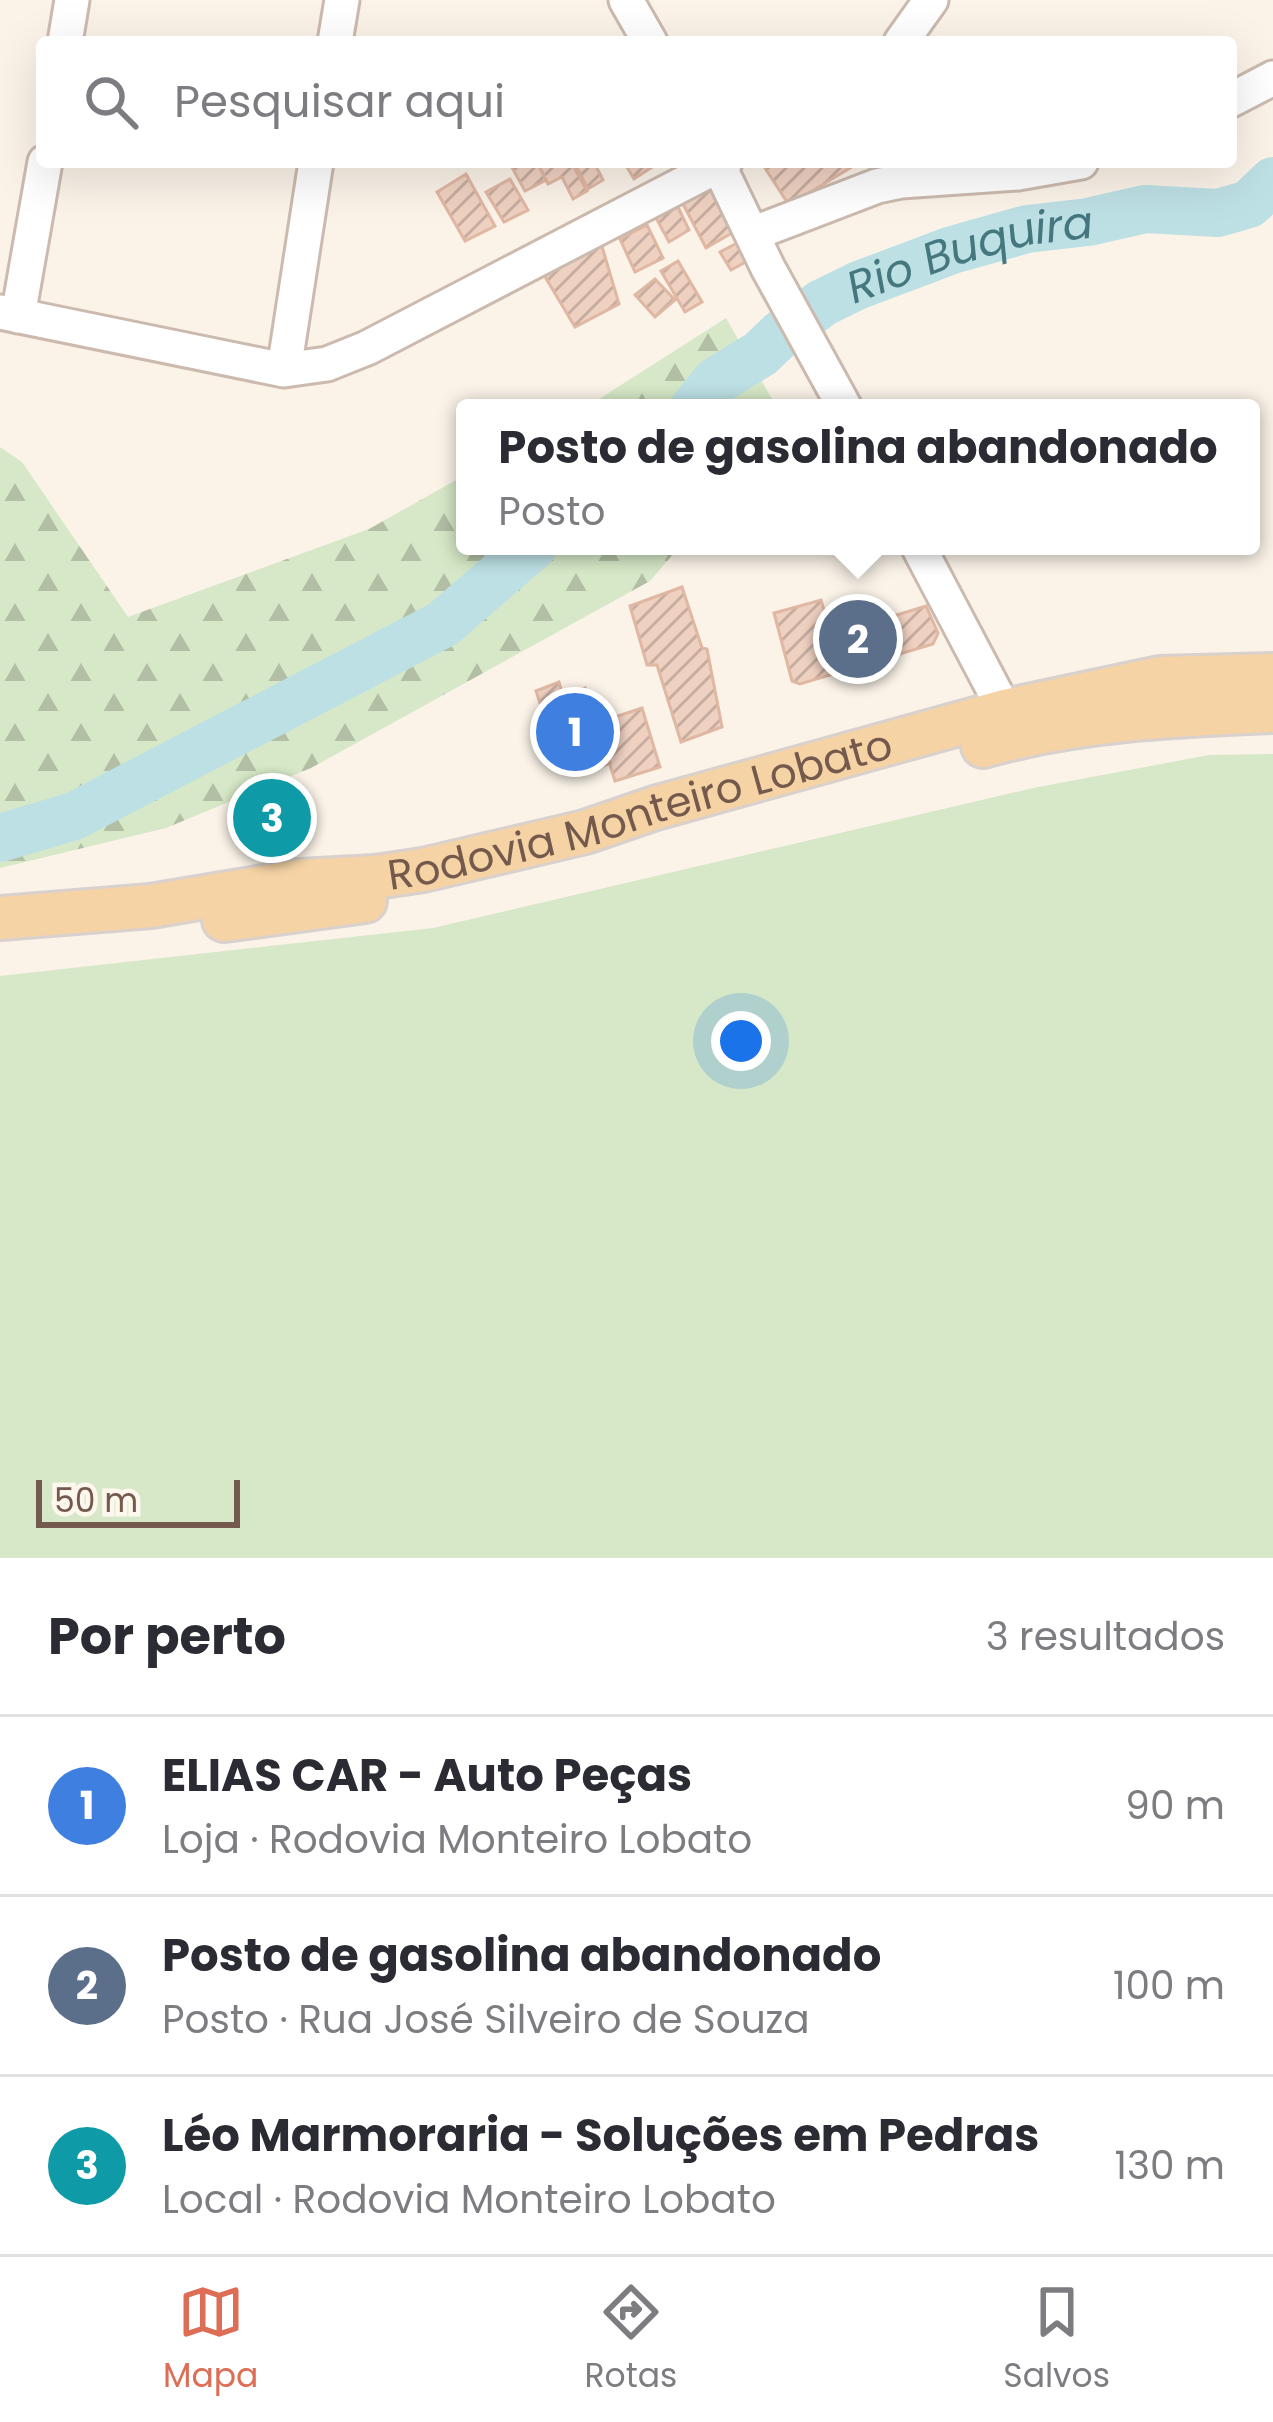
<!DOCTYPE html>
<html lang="pt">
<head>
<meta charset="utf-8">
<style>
  body { margin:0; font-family:Poppins,sans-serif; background:#f7f7f7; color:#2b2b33 }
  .scale { position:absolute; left:36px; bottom:30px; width:204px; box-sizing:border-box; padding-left:12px; border:6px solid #74594d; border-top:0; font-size:33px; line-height:42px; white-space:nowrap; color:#74594d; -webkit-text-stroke:9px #fef7ee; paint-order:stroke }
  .you { position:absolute; left:741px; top:1041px; width:42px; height:42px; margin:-30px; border:9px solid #fff; border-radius:50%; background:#1a73e8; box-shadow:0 0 0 18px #1a73e833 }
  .badge { display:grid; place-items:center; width:78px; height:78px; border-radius:50%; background:#dd6d55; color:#fff; font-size:39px; font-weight:700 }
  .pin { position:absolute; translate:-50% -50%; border:6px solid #fff; box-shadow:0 3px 12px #0006 }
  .popup { position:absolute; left:456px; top:399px; width:804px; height:156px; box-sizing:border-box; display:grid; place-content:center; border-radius:12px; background:#fff; filter:drop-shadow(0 3px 9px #0005); font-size:39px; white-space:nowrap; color:#7c7c81 }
  .popup b { font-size:45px; color:#2b2b33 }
  .popup::after { content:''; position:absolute; left:50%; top:100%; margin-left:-24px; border:24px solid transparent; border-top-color:#fff }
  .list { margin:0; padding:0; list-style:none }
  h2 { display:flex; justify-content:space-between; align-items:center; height:156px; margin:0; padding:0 48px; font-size:51px }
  h2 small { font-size:39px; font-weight:400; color:#7c7c81 }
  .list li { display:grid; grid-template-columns:78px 1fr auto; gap:36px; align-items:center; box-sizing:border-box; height:180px; padding:0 48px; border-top:3px solid #e1e1e2 }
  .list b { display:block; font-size:45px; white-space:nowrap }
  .list p { margin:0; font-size:39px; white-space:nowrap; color:#7c7c81 }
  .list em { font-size:39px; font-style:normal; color:#7c7c81 }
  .icon { flex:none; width:66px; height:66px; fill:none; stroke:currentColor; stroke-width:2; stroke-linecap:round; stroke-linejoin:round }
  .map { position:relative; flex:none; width:1273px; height:1558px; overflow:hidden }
  .search { position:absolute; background:#fff; box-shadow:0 12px 48px #0002; left:36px; right:36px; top:36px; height:132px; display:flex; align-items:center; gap:30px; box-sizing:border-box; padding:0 42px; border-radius:12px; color:#7c7c81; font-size:45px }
  .sheet { height:696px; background:#fff }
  nav { display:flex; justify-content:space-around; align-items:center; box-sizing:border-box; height:168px; border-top:3px solid #e1e1e2; background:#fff; font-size:33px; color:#7c7c81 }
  nav a { display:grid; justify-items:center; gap:6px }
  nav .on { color:#dd6d55 }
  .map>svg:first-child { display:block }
  .green { fill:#d6e8c7 }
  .forest { fill:url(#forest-firs) }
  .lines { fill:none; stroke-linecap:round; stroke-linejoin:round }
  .river { stroke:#bde0e4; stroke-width:48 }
  .building { fill:url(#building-hatch); stroke:#e0b7a3; stroke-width:3 }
  .minor-casing { stroke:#ccbaae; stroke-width:39 }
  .major-casing { stroke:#d8d1cd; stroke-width:48 }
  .minor { stroke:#fff; stroke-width:33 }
  .major { stroke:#f5d3a5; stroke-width:42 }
  .labels { text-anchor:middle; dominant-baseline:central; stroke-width:9; stroke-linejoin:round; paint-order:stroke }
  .street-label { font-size:42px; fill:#74594d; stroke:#fef7ee }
  .water-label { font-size:45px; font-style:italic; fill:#45777f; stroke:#fef7ee }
</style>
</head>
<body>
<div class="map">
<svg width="1273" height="1558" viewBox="0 0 1273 1558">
  <defs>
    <pattern id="forest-firs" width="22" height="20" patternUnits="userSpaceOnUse" patternTransform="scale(3)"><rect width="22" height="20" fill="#d6e8c7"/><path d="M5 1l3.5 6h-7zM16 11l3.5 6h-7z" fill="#b2bfa4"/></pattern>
    <pattern id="building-hatch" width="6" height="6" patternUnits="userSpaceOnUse" patternTransform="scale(3)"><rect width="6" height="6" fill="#efd1c1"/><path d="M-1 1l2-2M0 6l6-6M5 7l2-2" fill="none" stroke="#c6ad9f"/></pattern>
  </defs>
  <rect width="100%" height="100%" fill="#fbf3e8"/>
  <path class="green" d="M1273,754v804h-1273v-582l433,-48 600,-140 176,-33z"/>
  <path class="forest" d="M726,318l51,90h-192z
    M0,447l22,15 106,155 241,-88 96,-54v71h215l-30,35 -339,187 -145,60 -166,40z"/>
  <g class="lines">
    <g class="river">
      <path id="s1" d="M694,408l22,-27 44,-27 21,-20 41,-31 37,-18 93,-35 75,-21 61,-7 57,-13 73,4 31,-9 24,-23"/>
      <path d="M0,838l74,-22 369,-192 90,-78"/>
    </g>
  </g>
  <path class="building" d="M509,162h28l9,18 -21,11z
    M537,162h34l16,29 -14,8 -11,-22 -14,7z
    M574,162h20l9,18 -15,9z
    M624,162h36l-26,17z
    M768,162h92l-71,43 -26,-40z
    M466,174l29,52 -30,15 -28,-49z
    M510,179l18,31 -24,12 -18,-30z
    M710,188l22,45 -26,15 -23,-44z
    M678,207l11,23 -20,12 -13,-24z
    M647,225l16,33 -28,14 -15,-33z
    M741,241l10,18 -20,11 -11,-18z
    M601,243l18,61 -44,23 -31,-52z
    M678,261l24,41 -17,10 -24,-41z
    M655,279l20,21 -20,17 -20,-22z
    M682,587l20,61 5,1 15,78 -41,15 -24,-77h-10l-17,-59z
    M821,600l10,35 95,-29 12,27 -5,11 -133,40 -8,-3 -18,-68z
    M559,682l4,14 22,-8 25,75 -23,9 -10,-31 -22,8 -19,-58z
    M642,708l18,59 -45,14 -18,-58z
    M286,778l15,68 -42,13 -15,-69z"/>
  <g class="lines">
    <defs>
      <path id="minor" d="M626,0l24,42
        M65,42l7,-42
        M335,42l7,-42
        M901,42l30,-42
        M1231,100l42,-22
        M717,162l51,106 77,140
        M752,234l125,-48 24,-5 117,-8 63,-11
        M0,312l284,58 43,-6 40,-16 358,-186
        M18,316l27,-154
        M284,370l32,-208
        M918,546l87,165 7,19"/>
      <g id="major">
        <path d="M983,746c94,-27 193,-31 290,-35"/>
        <path id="s2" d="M0,918l151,-12 148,-25 77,-4 47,-7 162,-38 70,-24 350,-97 155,-33 113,-3"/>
        <path d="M224,920l141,-19"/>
      </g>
    </defs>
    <use href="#minor" class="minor-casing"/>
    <use href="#major" class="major-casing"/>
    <use href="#minor" class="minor"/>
    <use href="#major" class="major"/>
  </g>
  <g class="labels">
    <g class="street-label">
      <text stroke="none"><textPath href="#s2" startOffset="651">Rodovia Monteiro Lobato</textPath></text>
    </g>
    <g class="water-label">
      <text stroke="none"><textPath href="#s1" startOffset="324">Rio Buquira</textPath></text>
    </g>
  </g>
</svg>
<div class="scale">50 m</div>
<div class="you"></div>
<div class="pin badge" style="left:575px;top:732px;background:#3f7fe0">1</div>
<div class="pin badge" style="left:858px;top:639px;background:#5c6f8a">2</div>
<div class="popup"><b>Posto de gasolina abandonado</b>Posto</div>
<div class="pin badge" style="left:272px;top:818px;background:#0f9aa8">3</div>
<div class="search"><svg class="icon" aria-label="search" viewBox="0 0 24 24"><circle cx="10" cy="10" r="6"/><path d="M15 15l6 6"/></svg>Pesquisar aqui</div>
</div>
<section class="sheet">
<h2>Por perto<small>3 resultados</small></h2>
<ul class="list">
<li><span class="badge" style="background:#3f7fe0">1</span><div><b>ELIAS CAR - Auto Peças</b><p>Loja · Rodovia Monteiro Lobato</p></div><em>90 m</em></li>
<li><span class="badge" style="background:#5c6f8a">2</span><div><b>Posto de gasolina abandonado</b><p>Posto · Rua José Silveiro de Souza</p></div><em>100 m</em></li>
<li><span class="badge" style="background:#0f9aa8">3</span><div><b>Léo Marmoraria - Soluções em Pedras</b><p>Local · Rodovia Monteiro Lobato</p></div><em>130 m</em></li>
</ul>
</section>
<nav>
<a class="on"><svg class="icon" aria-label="map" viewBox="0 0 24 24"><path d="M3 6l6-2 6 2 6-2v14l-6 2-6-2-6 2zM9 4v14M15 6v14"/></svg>Mapa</a>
<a><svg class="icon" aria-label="directions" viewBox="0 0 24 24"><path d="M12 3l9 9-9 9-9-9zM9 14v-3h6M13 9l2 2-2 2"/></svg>Rotas</a>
<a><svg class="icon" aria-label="saved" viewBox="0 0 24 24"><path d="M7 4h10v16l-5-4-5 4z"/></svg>Salvos</a>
</nav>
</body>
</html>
